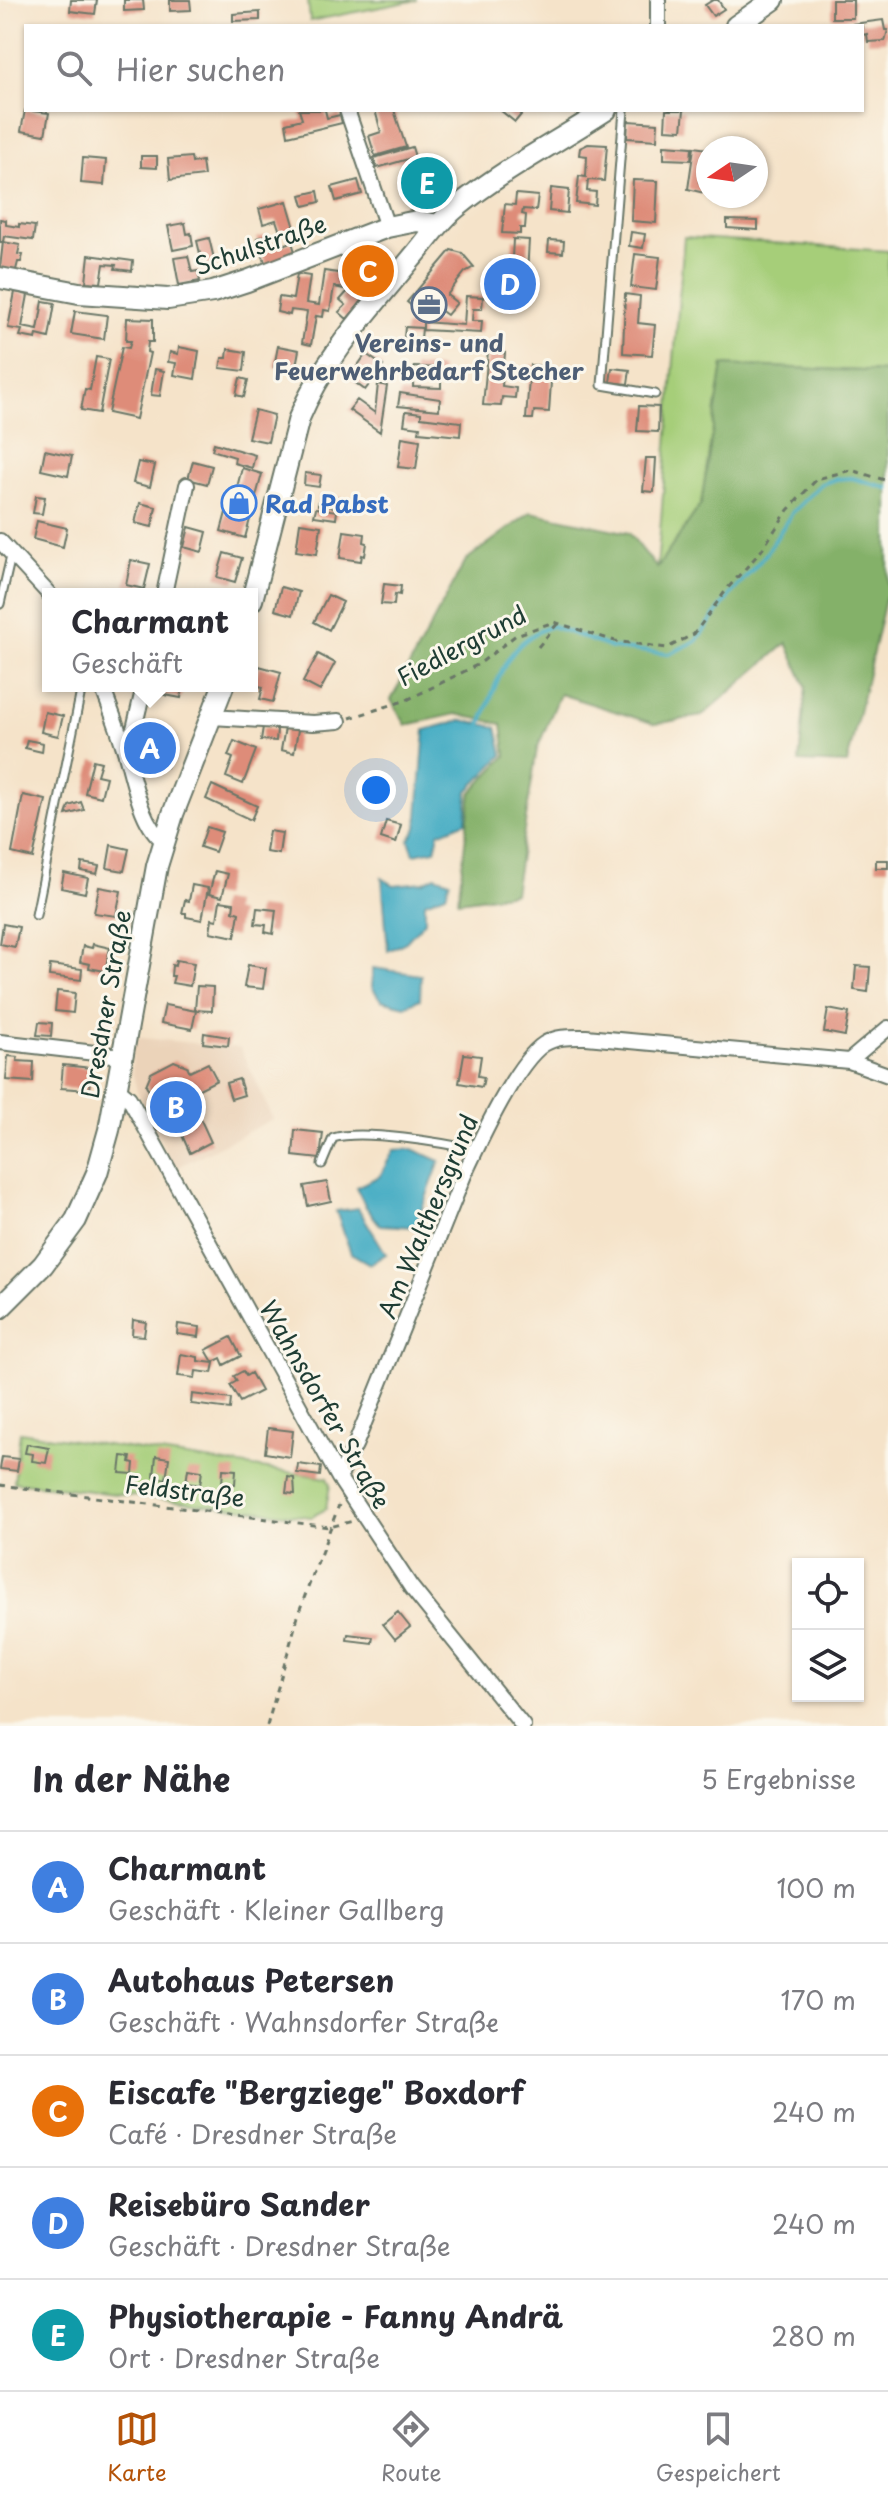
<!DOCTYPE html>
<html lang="de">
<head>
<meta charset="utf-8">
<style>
  body { margin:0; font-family:"Playpen Sans",sans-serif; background:#f7f7f7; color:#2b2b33 }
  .controls { position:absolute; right:24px; bottom:24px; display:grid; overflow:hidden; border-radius:0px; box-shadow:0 2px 6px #0004 }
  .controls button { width:72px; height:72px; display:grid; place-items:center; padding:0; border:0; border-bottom:2px solid #e1e1e2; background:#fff; color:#2b2b33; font:40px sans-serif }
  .compass { position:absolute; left:696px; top:136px; width:72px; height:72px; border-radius:50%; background:#fff; box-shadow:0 2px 6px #0004; rotate:257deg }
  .you { position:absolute; left:376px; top:790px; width:28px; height:28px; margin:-20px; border:6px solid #fff; border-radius:50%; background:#1a73e8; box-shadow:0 0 0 12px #1a73e833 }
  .badge { display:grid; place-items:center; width:52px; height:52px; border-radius:50%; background:#b45309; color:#fff; font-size:26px; font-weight:700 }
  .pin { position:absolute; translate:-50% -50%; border:4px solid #fff; box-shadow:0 2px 8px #0006 }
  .popup { position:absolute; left:42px; top:588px; width:216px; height:104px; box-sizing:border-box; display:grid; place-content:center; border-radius:0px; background:#fff; filter:drop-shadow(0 2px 6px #0005); font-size:26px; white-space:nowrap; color:#7c7c81 }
  .popup b { font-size:30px; color:#2b2b33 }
  .popup::after { content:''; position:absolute; left:50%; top:100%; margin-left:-16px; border:16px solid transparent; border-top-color:#fff }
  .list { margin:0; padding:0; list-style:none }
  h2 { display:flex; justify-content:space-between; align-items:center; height:104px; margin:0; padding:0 32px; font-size:34px }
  h2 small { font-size:26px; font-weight:400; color:#7c7c81 }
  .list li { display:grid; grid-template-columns:52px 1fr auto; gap:24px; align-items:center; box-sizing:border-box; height:112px; padding:0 32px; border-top:2px solid #e1e1e2 }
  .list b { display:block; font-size:30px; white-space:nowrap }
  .list p { margin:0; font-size:26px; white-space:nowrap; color:#7c7c81 }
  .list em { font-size:26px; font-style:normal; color:#7c7c81 }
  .icon { flex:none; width:44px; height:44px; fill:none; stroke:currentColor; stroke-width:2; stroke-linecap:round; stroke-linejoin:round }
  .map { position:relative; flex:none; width:888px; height:1726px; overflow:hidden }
  .search { position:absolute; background:#fff; box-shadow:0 2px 6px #0004; left:24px; right:24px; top:24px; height:88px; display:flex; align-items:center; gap:20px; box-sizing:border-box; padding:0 28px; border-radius:0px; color:#7c7c81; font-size:30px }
  .sheet { height:664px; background:#fff }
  nav { display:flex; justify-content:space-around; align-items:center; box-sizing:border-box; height:112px; border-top:2px solid #e1e1e2; background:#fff; font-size:22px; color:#7c7c81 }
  nav a { display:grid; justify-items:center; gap:4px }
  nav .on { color:#b45309 }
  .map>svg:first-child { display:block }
  .built { fill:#ebd3b9 }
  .green { fill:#a6ce79; stroke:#628656; stroke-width:2 }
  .forest { fill:#84b169; stroke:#52774e; stroke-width:2 }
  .water { fill:#43abc3; stroke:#31747c; stroke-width:2 }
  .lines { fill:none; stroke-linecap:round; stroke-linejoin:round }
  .stream { stroke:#43abc3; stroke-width:4 }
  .building { fill:#de8c79 }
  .lane-casing { stroke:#6a7768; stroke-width:11 }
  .street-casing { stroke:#6a7768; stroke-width:18 }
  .secondary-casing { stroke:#6a7768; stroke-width:24 }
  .path { stroke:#6a7768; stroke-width:3; stroke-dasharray:6 6; stroke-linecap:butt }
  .lane { stroke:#fff; stroke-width:7 }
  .street { stroke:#fff; stroke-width:14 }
  .secondary { stroke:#fff; stroke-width:20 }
  .labels { text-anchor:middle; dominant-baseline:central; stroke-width:6; stroke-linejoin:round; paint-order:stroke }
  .street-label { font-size:24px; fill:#1f3d34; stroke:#fbf7ec }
  .service-label { font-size:24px; font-weight:bold; fill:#4e5e75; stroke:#fbf7ec }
  .shop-label { font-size:24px; font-weight:bold; fill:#366cbe; stroke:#fbf7ec; text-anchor:start }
</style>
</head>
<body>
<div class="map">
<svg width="888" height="1726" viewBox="0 0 888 1726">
  <rect width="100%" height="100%" fill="#fbf7ec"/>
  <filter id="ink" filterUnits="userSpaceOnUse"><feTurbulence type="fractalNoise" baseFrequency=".0125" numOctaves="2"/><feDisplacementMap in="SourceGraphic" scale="16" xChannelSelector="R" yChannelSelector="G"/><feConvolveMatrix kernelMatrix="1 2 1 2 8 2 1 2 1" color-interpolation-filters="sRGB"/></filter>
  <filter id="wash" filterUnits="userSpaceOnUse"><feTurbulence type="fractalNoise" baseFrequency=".006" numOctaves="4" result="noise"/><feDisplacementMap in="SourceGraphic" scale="32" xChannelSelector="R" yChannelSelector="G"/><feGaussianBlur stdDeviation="1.8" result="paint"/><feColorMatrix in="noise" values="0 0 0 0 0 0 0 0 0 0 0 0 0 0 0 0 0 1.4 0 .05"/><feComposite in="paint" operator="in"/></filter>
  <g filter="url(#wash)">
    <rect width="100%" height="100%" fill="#f5e3c9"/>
    <path class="built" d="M133,1037l107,11 33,71 -99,50 -37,-78 -5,-21z"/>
    <path class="green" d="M308,0h109l-107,21z
      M684,237l204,14v121l-165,-7 -22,139 -44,64z
      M20,1432l307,46 3,7 -4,24 -15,8 -297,-35z"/>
    <path class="forest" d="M723,365l165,7v224h-2l-39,168 -48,-2 7,-76 -19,-43 -85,73 -47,8 -95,-30 -23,55 -23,144 -56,8 13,-108 35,-37 -4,-32 -46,-10 -50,11 -15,-25 75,-140 65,-48 98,21 28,35 44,-64z"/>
    <path class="water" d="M462,720l35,7 6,28 -35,36 -2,31 -27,11 -4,17 -21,4 -5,-14 8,-12 8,-98z
      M435,876l15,5 -4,13 -21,8v19l-19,21 -18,9 -6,-73 12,7 30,-3z
      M373,968l48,7 -1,24 -15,7 -24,-6 -9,-13z
      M413,1149l27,12 -25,66 -35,-2 -14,-18 -10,-20 24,-11 14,-26z
      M358,1208l28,46 -16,10 -19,-11 -15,-42z"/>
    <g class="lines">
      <path class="stream" d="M481,724c17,-42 23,-83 71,-98l60,22 57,6 27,-13 35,-47 35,-40 26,-41 29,-29 15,-5 16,-1 36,10"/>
    </g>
    <g id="blocks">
      <path class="building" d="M71,0h26l-2,14 -25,-3z
        M124,0h19l1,10 -20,1z
        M170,0h20l1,10 -21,1z
        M713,0h5l6,9 -11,7 -8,-11z
        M832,0h21v18h-21z
        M260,12v8l-27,1v-7z
        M883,20l2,10h3l-3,11 -17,1 -1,-8 -5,1v-9h-9v-2z
        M25,110l24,3 -4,22 -24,-4z
        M299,110h26l2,8 13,-3 2,8 -54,13 -2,-13 16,-4z
        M375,110h19l12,37 -31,9 -6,-20 12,-4z
        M500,110h25l-10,12z
        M666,110h18l-2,20 -17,-1z
        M628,121l30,2 -1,17 -30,-2z
        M588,144l19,1 -3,36 -16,-1 -1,11 9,1 -1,13 -19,-2 3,-27 7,1 1,-21 -8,-1 1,-7z
        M664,145l28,2 -1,13 -27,-1z
        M412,147l3,10 -38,11 -3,-10z
        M694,147l14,2v22l-8,-1 -1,12 9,1v11l-20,-5z
        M141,156h16v12l-16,-1z
        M191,157l1,6 10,-2 2,15 -34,4 -2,-21z
        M83,158l23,2 -2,25 -23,-2z
        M427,167l1,5 12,-4 8,23 -33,11 -7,-24 9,-3 -1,-4z
        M358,180l4,14 -26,7 -4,-14z
        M633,180l25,1 -2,42 -25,-2z
        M551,188l18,2 -2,23 -18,-2z
        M318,191l2,11 -16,4 -3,-11z
        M516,194l22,2 -2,14 -13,-1 -1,5 4,1 -1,13h-5v6l-18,-1 3,-29 10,1z
        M287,201l8,27 -15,4 -4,-12 -13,4 -4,-15z
        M0,219l6,1v5l13,2v-3l16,2 -2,14 -29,-4 -1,6h-3z
        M727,220l31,1v9l-31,-2z
        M185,223l2,11 4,-1 2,13 -20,4 -5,-24z
        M631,232l14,2 -2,14 -14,-2z
        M268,235l5,13 19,-6 4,13 -30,10 -9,-27z
        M209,238l6,25 -12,3 -6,-25z
        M513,239l16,1 -3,51 -22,-1 1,-13 6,1z
        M549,240l15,1 -1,12 -15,-1z
        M3,242l17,3 -2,9 5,1 -2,7h-3l-2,8 -16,-2z
        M451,250l11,3 12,14 -9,5 -18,23 10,8 -10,12 -11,-8 -6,8 -3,-2 -3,3 -17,-14z
        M635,254l25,3 -4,33 -25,-3z
        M89,255l44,6 -1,10 -17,-2 1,-4 -12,-1 -3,19 -15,-1z
        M188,256l4,16 6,-1 2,10 -21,4 -5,-27z
        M368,262l6,5 -3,3 10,9 -34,40 -8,-7 7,-7 -6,-5 9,-10 -15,-3 -4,24 -6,-1 -1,7 -7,-1 -5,29 -9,-2 5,-31 -16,-2 -1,5 -13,-3 2,-15 14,2 4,-25 13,2 -4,27 13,2 5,-34 34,5 4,4 5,-6 -5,-5z
        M15,292l13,3 -6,32 16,3 5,-29 12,2 -6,35 -12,-3 -1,4 -16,-3 2,-6 -14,-2z
        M625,294l15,2 -2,27 17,2 -3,30 -29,-2z
        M466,296l17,1 -1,12h-9l-1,12h10l-1,12 -58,-3v-8l41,3z
        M75,311l32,4 -3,24 -33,-5z
        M127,318l26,1v23h-5l-1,10 3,1 -14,66 -28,-6 14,-66 7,1 2,-7h-5z
        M405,327l17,1 -1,11 -17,-1z
        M278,346l21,4 -4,21 -21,-4z
        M179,347l20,4 -4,28 -21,-4 2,-12 -8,-1 2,-10 8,2z
        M228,349l18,3 -2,19 -24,-3 2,-10h5z
        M488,351l17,2 -3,33 14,2 -1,10 -13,-1 -1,9 -18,-1z
        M366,354l17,12 -18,24 -16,-12z
        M96,357l13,2 -10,54 -18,-3 4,-21 5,1z
        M530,365l22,2 -3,45 -15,-1 -1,8h-7z
        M414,367l27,1v20l-28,-1z
        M612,368l18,2 -2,14 -18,-2z
        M155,369l9,2 -4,25 -9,-1z
        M240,378l8,2 -4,17 -8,-2z
        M378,384l9,2 -7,46 -31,-22 8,-10 18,13z
        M400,393l40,6 -1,11 -41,-4z
        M639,406l20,1 -1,25 -21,-1z
        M255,410l19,5 -6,27 -20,-4z
        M406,411l15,2v4l40,5 -1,14 -41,-4 1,-5 -16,-2z
        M402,437l18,3 -4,29 -18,-2z
        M214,443l41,12 -3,13 -18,-5 1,-6 -23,-7z
        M45,450l27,6 -4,20 -27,-6z
        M646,458h10l-2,34 -11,-1z
        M193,461l19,5 -5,18 -19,-5z
        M138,462l17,3 -5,22 -17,-4z
        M242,468l20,6 -17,64 -24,-7 10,-37 4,1z
        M305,473l16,2 -2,12 -15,-2z
        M320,495l22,3 -1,10 -23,-3z
        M36,496l9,1 -3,17 -9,-1z
        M140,503l16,4 -4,20 -17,-4z
        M316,508l21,3 -1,8 -22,-3z
        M37,521l30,7 -4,19 -30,-8z
        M300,523l21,3 -4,28 -21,-3z
        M189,527l18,5 -5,20 -18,-5z
        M344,531l21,3 -1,8 3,1 -2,13 -3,-1 -1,6 -21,-3z
        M224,553l18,5 -7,24 -18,-5z
        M131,560l19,4 -6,25 -18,-4z
        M384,584l17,2 -1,9 -5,-1 -1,11 -13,-1z
        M281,587l18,5 -6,23 -18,-5z
        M328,595l15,7 -14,28 -15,-8z
        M318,654l17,9 -15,28 -17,-9z
        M259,666l22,6 -8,30 -13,-3 3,-12 -9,-2z
        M150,686h33l-2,12 -32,-6z
        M45,712l18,4 -5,20 -17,-4z
        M263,727l14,2 -1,12 -15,-1z
        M285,728l13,2 -4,23 -13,-3z
        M155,734l18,3 -6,30 -25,-5 4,-20 8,2z
        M27,740l16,3 -1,9 -17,-4z
        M234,741l22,9 -13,34 -17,-7 7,-19 -5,-2z
        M93,760l8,2 -4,13 9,2 -5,20 -16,-4z
        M212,785l45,21 -6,14 -45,-21z
        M23,795l23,5 -13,58 -21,-5z
        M81,802l3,8 -18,5 3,-9z
        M386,821l15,4 -5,18 -15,-5z
        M207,827l15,5 -7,20 -15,-5z
        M269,831l13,2 -3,21 -13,-2z
        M111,845l18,4 -5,22 -17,-3z
        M876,860h12v8h-12z
        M82,863l17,3 -2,8 -16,-3z
        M215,871l13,3 -6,23 -13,-3z
        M64,873l24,5 -3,15 -24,-5z
        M192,885l16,3 -6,32 -16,-3v-4h-4l3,-13 4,1z
        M99,887l22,4 -5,25 -22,-3z
        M220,901l14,2 -1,8 6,2 -4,24 -25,-5 2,-13 5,1z
        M257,908l19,2 -3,24 -8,-2 1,-7 -11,-1z
        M3,924l16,3 -4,20 -15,-3z
        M93,944l17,4 -5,23 -16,-3 1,-4 -10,-2 3,-16 9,2z
        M176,960l18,3 -4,23 -18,-3 2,-7h-3l1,-11 3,1z
        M50,965l32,4 -1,11 -32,-4z
        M248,965l18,3 -3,21 -19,-2z
        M856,966l14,1 -2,25 -14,-2z
        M197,986l16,1 -1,24 -17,-1z
        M57,991l18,2 -2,20 -18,-2z
        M165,1005l31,6 -4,18 -31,-6z
        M828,1009l21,4 -4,23 -21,-4z
        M39,1022l13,1 -1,13 -14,-1z
        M204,1033l25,4 -1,9 -25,-3z
        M464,1054l17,2 -3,20 6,1 -2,10 -23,-4z
        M8,1056l10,1 -1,4 17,1 -1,20 -27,-2z
        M174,1061l13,5 3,6 18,-9 9,17 -18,9 -5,16 17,37 -21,11 -18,-40 -14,-4 -12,-24 5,-12z
        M63,1065l28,3 -2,22 -28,-2z
        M239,1079l5,16 -13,4 -5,-16z
        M295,1130l28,3 -3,26 -27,-3z
        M327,1182l4,19 -23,5 -4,-20z
        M133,1320l13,2 -2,14 -12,-1z
        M178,1324l22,3 -1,10 -22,-3z
        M231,1337l10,19 -17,9 -3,-7 -8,4 -7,-12z
        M181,1354l17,3v4l16,2 -2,10 -16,-2 -1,7 -17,-2z
        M243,1371l3,5 5,-3 10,18 -21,11 -10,-17 7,-4 -3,-5z
        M192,1394l39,5 -1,10 -39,-5z
        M268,1428l25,3 -3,26 -25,-4z
        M27,1444l22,4 -3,15 -14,-2 1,-7 -8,-1z
        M122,1456l9,1 -1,5 4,1 -1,11 -13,-1z
        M156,1456l13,2 -3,21 -12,-2z
        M2,1457l17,2 -2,12 -17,-2z
        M298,1464l23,3 -1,9 -23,-3z
        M188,1469l14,2 -2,14 -14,-2z
        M223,1469l13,1 -1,14h-13z
        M288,1477l6,1 1,16 -9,-1z
        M398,1612l12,15 -15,12 -12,-15z
        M348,1634l25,3 -1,6 -25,-3z"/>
    </g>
  </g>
  <g filter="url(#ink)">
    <use href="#blocks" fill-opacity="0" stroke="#6a7768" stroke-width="2"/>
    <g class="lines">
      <defs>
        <path id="lane" d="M624,110l-22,275 53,9
          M0,604l11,-48
          M36,915l46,-229
          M322,1164l11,-26c30,-9 111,5 143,12"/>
        <path id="street" d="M658,26v-26
          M347,110l40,117
          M0,541l49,53
          M164,594l23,-109
          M102,686c7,20 15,39 21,59 10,28 16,79 41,96
          M212,717l101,6 26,-2
          M123,745l11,-16 10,-43
          M0,1042l121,14
          M849,1061l39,-33
          M117,1088l12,10 210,380 72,109 112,139
          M339,1478l17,-35 108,-268c15,-32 52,-113 80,-131 13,-8 27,-7 42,-7l263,24 39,14"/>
        <path id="secondary" d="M736,26l37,-26
          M0,278l79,15 89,6 45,-7 34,-11 140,-54 30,-6 21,4
          M252,600l47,-182c25,-60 72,-110 113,-160 15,-17 27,-37 45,-51 46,-37 100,-65 149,-97
          M0,1308l43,-43 33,-45 21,-47 12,-43 48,-264 16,-52 50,-128"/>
      </defs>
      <use href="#lane" class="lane-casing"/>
      <use href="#street" class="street-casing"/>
      <use href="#secondary" class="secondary-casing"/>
      <path class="path" d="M538,647l20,-24
        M350,718l57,-18 72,-36 37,-29 38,-13 61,19 52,7 27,-14 33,-45 34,-38 27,-41 29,-31 34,-9 37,11
        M0,1485l330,42 23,-6
        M267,1726l33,-117 39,-104"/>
      <use href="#lane" class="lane"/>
      <use href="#street" class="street"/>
      <use href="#secondary" class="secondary"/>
    </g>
  </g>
  <defs>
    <symbol id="office-ring" viewBox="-11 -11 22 22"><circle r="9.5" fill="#fbf7ec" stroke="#5c6f8a" stroke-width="1.5"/><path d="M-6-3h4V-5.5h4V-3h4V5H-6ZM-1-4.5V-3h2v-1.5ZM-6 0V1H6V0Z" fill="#5c6f8a"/></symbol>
    <symbol id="shop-ring" viewBox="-11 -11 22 22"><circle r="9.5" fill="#fbf7ec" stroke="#3f7fe0" stroke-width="1.5"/><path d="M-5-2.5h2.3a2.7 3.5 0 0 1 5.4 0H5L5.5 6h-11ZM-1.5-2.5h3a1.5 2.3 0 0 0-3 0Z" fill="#3f7fe0"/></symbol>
  </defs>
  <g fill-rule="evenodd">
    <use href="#office-ring" x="409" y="285" width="40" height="40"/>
    <use href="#shop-ring" x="219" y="483" width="40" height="40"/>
  </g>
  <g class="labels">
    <g class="street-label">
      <text transform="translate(260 244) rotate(-19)">Schulstraße</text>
      <text transform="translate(461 645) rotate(-28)">Fiedlergrund</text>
      <text transform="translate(105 1004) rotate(-80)">Dresdner Straße</text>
      <text transform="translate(427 1216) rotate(-67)">Am Walthersgrund</text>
      <text transform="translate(326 1404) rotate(60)">Wahnsdorfer Straße</text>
      <text transform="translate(185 1490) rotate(7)">Feldstraße</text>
    </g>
    <g class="service-label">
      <text x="429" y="342">Vereins- und<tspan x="429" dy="28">Feuerwehrbedarf Stecher</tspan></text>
    </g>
    <g class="shop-label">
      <text x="265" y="503">Rad Pabst</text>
    </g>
  </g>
</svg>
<div class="controls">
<button><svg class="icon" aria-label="locate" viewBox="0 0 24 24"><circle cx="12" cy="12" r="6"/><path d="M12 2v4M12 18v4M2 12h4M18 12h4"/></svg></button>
<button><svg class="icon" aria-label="layers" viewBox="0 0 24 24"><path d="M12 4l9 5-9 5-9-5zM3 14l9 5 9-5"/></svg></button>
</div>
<svg class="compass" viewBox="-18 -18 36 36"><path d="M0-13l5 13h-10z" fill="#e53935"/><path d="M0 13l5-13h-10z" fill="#7c7c81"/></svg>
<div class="you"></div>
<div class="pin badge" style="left:150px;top:748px;background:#3f7fe0">A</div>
<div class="popup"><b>Charmant</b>Geschäft</div>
<div class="pin badge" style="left:176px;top:1107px;background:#3f7fe0">B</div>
<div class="pin badge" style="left:368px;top:271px;background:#e8710a">C</div>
<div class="pin badge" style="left:510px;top:284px;background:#3f7fe0">D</div>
<div class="pin badge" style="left:427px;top:183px;background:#0f9aa8">E</div>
<div class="search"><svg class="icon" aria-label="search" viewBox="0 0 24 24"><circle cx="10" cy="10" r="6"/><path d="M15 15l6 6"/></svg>Hier suchen</div>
</div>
<section class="sheet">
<h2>In der Nähe<small>5 Ergebnisse</small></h2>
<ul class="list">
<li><span class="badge" style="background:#3f7fe0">A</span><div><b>Charmant</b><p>Geschäft · Kleiner Gallberg</p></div><em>100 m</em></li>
<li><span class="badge" style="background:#3f7fe0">B</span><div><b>Autohaus Petersen</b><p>Geschäft · Wahnsdorfer Straße</p></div><em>170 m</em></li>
<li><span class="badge" style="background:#e8710a">C</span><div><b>Eiscafe &quot;Bergziege&quot; Boxdorf</b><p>Café · Dresdner Straße</p></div><em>240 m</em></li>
<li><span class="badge" style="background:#3f7fe0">D</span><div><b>Reisebüro Sander</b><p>Geschäft · Dresdner Straße</p></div><em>240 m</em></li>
<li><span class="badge" style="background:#0f9aa8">E</span><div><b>Physiotherapie - Fanny Andrä</b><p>Ort · Dresdner Straße</p></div><em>280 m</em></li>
</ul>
</section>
<nav>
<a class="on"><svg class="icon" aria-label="map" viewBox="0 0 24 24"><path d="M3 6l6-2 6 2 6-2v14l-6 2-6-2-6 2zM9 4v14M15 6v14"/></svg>Karte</a>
<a><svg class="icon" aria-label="directions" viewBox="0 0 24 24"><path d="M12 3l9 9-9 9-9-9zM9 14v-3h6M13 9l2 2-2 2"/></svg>Route</a>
<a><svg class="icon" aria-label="saved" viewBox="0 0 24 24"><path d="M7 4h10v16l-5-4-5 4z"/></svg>Gespeichert</a>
</nav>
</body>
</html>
